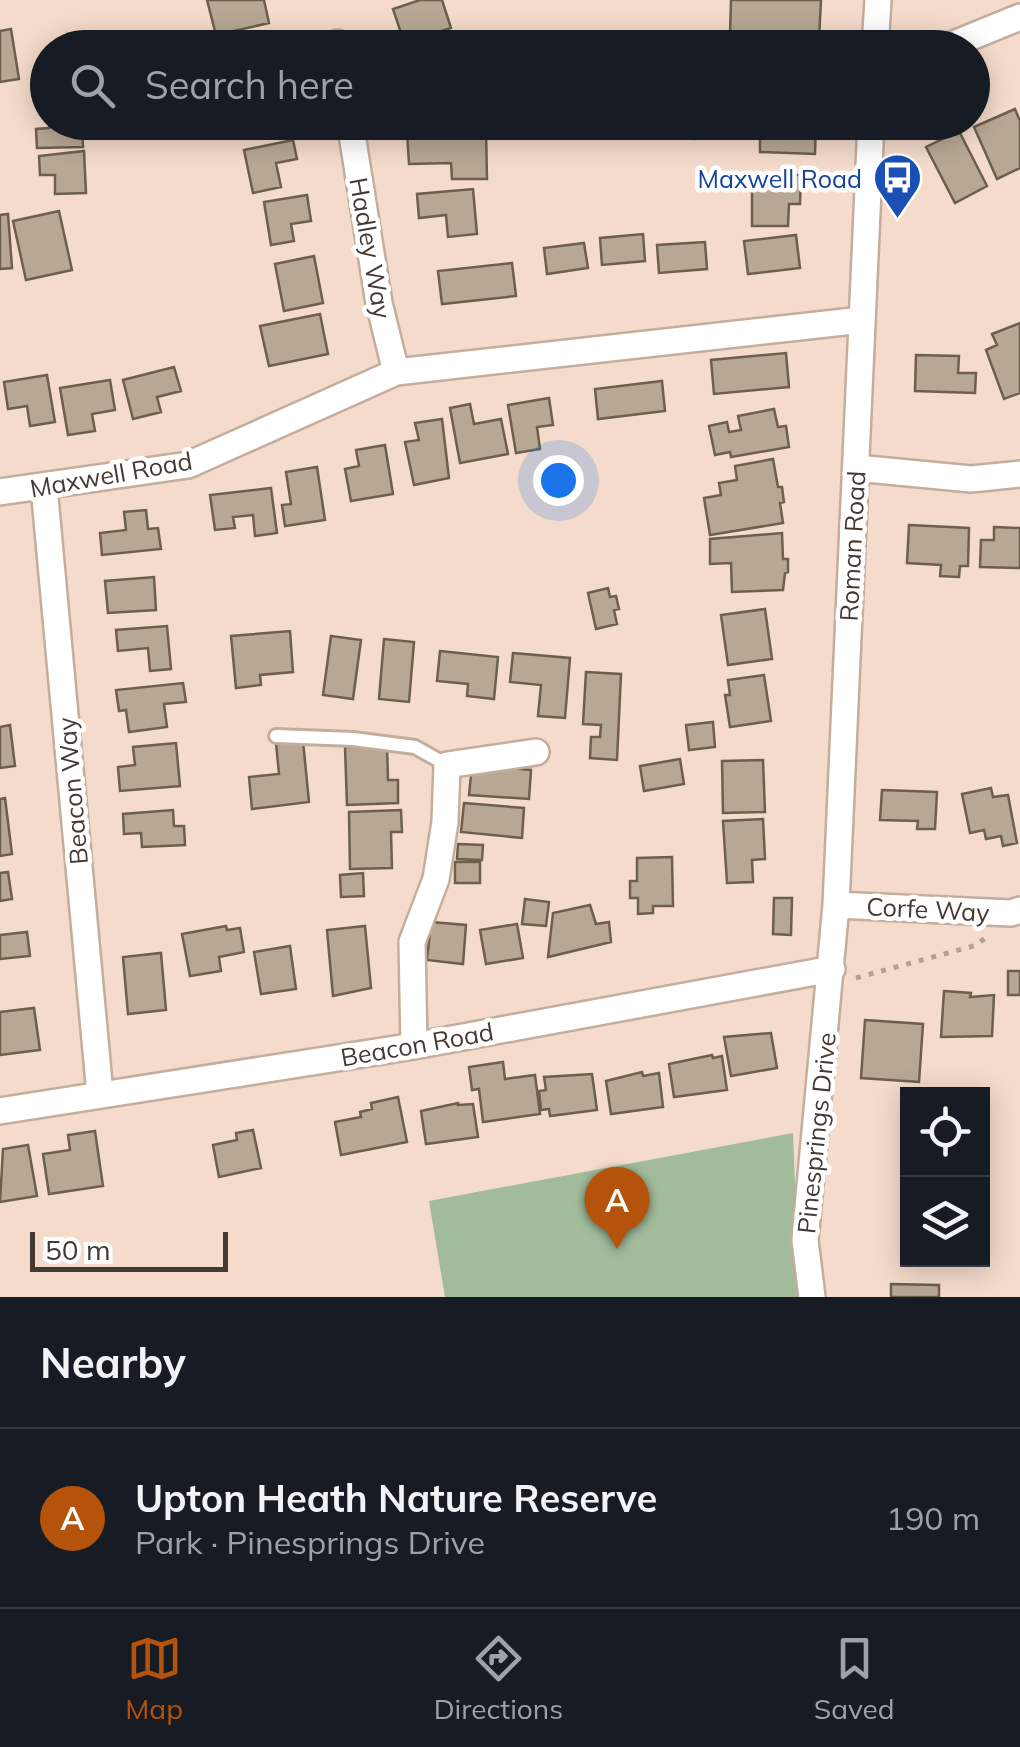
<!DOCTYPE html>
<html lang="en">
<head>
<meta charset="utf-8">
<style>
  body { margin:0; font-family:Mulish,sans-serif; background:#20242c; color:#f1f3f6 }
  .controls { position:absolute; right:30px; bottom:30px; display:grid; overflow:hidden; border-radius:0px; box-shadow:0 5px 25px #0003 }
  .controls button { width:90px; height:90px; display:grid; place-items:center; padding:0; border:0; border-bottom:2px solid #363941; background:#171b24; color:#f1f3f6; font:50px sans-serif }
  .scale { position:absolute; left:30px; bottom:25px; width:198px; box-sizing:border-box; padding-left:10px; border:5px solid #443a34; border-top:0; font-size:28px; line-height:35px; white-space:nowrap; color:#443a34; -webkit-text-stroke:8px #fff; paint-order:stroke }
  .you { position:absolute; left:558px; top:480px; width:35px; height:35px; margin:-25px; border:8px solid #fff; border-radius:50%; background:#1a73e8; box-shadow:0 0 0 15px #1a73e833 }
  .badge { display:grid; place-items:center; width:65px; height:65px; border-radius:50%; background:#b45309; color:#fff; font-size:32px; font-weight:700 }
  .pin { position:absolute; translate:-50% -82px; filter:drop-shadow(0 2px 5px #0008) }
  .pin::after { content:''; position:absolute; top:52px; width:35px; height:30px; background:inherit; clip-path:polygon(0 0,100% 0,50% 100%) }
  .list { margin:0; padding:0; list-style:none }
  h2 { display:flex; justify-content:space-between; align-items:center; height:130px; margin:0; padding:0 40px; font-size:42px }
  h2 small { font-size:32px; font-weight:400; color:#9ea1a6 }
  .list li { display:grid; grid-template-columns:65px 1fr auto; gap:30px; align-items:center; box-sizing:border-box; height:180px; padding:0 40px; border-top:2px solid #363941 }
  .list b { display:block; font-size:38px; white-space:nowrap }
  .list p { margin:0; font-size:32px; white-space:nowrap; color:#9ea1a6 }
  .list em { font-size:32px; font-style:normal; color:#9ea1a6 }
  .icon { flex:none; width:55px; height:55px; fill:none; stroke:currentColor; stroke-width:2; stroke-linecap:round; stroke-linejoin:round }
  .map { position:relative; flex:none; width:1020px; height:1297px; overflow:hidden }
  .search { position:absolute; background:#171b24; box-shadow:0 5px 25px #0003; left:30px; right:30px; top:30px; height:110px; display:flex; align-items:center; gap:25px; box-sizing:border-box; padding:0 35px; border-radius:55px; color:#9ea1a6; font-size:38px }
  .sheet { height:310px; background:#171b24 }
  nav { display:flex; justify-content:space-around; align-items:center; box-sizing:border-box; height:140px; border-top:2px solid #363941; background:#171b24; font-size:28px; color:#9ea1a6 }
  nav a { display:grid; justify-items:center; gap:5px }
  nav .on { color:#b45309 }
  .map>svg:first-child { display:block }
  .green { fill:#a1bb9b }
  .building { fill:#b8a893; stroke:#6d5f4b; stroke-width:2.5 }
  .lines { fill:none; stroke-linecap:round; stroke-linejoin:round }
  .lane-casing { stroke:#c5ad9e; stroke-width:18 }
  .street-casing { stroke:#c5ad9e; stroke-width:30 }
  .path { stroke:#b4a094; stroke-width:5; stroke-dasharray:5 8; stroke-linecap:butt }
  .lane { stroke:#fff; stroke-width:12 }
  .street { stroke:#fff; stroke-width:25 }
  .labels { text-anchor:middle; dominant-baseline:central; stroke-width:9; stroke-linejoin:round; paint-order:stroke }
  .transit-label { font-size:25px; fill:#164399; stroke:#fff; text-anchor:end }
  .street-label { font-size:25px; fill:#443a34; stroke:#fff }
</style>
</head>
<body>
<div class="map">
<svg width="1020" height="1297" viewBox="0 0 1020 1297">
  <rect width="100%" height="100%" fill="#f4dbcb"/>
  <path class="green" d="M793,1133l6,164h-354l-16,-96z"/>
  <path class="building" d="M207,0h57l5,23 -53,12z
    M420,0h22l9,28 -22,7 3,9 -26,4 -13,-39z
    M731,0h90l-2,39 -89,-4z
    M11,29l8,50 -19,3v-51z
    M271,35l3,13h-55v-1z
    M1015,109l5,12v47l-23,11 -23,-52z
    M49,122h33l1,25 -46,1 -1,-19 13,-1z
    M237,122h57v1l-54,12z
    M638,122h57l-1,17 -57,-4z
    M760,122h56l-1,32 -55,-2z
    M486,130l1,49h-35l-1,-16 -42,1 -2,-32z
    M959,131l28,55 -32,17 -29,-56z
    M293,140l4,19 -21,4 5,24 -28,6 -9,-43z
    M84,151l2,42 -31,1v-19h-15l-1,-19z
    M752,175h49l-1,29h-11l-1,22h-36z
    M473,189l4,45 -29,3 -2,-22 -27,3 -2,-24z
    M307,195l4,26 -20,3 3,17 -23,4 -7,-43z
    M59,211l13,59 -46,10 -13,-59z
    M8,214l4,54 -12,1v-54z
    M643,234l2,27 -43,4 -2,-27z
    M796,235l4,33 -52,6 -4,-33z
    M705,242l2,27 -48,4 -2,-28z
    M584,243l4,25 -41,6 -3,-26z
    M314,256l9,47 -39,8 -9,-47z
    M512,263l4,33 -74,8 -4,-33z
    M320,314l8,40 -59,12 -9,-40z
    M1020,323v70l-16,6 -18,-49 11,-5 -5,-11z
    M786,353l3,34 -75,7 -3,-34z
    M916,355l43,1 -1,17h18l-1,20 -60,-2z
    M174,367l7,24 -24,6 4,15 -28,7 -10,-39z
    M47,375l8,47 -25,4 -3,-20 -19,3 -4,-27z
    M110,380l5,30 -23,4 3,17 -27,4 -8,-47z
    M662,381l3,30 -67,8 -3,-30z
    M549,398l4,27 -16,2 3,22 -24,4 -8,-48z
    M470,404l4,20 27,-5 7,35 -48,9 -10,-55z
    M774,409l4,18 8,-1 3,21 -58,10 -1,-5 -15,3 -6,-29 18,-4 2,10 12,-2 -3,-14z
    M442,419l7,59 -35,7 -9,-43 14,-2 -4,-17z
    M385,445l8,49 -42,7 -6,-32 14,-3 -3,-16z
    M773,459l5,28h4l2,15 -4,1 3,20 -73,12 -6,-37 17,-3 -2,-12 18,-3 -2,-14z
    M317,467l8,53 -40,6 -3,-21 9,-1 -5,-32z
    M271,488l6,45 -22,3 -2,-21 -20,2 2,11 -20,2 -5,-35z
    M146,510l2,19 10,-1 3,21 -59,6 -2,-22 26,-3 -2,-18z
    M909,525l60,3 -1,38h-8l-1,11 -19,-1 1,-11 -34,-2z
    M994,527l26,1v40l-40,-1 1,-27h13z
    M782,533l1,26h5v13l-3,1 -2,17 -51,2 -1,-29 -21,1v-25z
    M154,577l2,33 -48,3 -3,-32z
    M608,588l2,9 6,-1 3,13 -5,1 3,14 -21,5 -8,-36z
    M765,609l7,50 -44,6 -7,-50z
    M167,626l4,43 -21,2 -2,-23 -30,3 -2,-21z
    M290,631l3,41 -33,3 1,10 -25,3 -5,-52z
    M331,636l30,4 -8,59 -30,-4z
    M384,639l30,3 -5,60 -30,-3z
    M440,651l58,6 -4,42 -27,-3 1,-12 -31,-3z
    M513,653l57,5 -5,60 -27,-2 3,-31 -31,-3z
    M586,672l35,2 -4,86 -27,-2 1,-21h9l1,-12 -18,-1z
    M764,675l7,46 -41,6 -5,-32h5l-2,-15z
    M183,683l3,19 -22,2 3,23 -38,5 -3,-22 -7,1 -3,-21z
    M713,722l2,25 -26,3 -3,-25z
    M10,725l5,41 -15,2v-41z
    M303,741l6,61 -57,7 -3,-32 30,-3 -3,-31z
    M176,743l4,43 -60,5 -2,-24 17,-2 -2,-18z
    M387,746l1,34h10v23l-51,2 -2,-58z
    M680,759l4,25 -40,7 -4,-25z
    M763,760l2,52 -42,1 -1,-52z
    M472,765l59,5 -2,29 -60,-4z
    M991,788l2,9 15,-2 9,48 -14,3 -2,-10 -15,3 -2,-9 -14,3 -8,-39z
    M882,790l55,2 -2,37h-18l1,-8 -38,-1z
    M5,798l7,56 -12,2v-57z
    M464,803l60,5 -2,30 -61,-6z
    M173,810l1,16h10l1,19 -43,2 -1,-14 -17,1 -1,-20z
    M401,810l1,22h-11l1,36 -42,1 -1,-57z
    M763,819l2,40 -13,1 1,22 -26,1 -4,-62z
    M458,844l25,1 -1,15 -25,-1z
    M672,857l1,49h-20v7l-15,1v-16h-8v-17h7v-23z
    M455,862h25v21h-25z
    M8,872l4,27 -12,2v-28z
    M363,873l1,23 -23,1 -1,-22z
    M774,898h18l-1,37 -18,-1z
    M525,899l24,3 -3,24 -24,-2z
    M590,905l6,19 13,-2 2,20 -63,15 5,-44z
    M431,922l35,3 -3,39 -36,-4z
    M517,924l6,34 -37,6 -6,-34z
    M226,926l1,4 13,-2 4,24 -25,5 2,14 -31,5 -8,-42z
    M365,926l6,62 -38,8 -6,-66z
    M27,932l3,24 -30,3v-24z
    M290,946l6,43 -35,5 -7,-42z
    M161,953l5,57 -38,4 -5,-57z
    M1008,971h12v24h-12z
    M944,991l27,2 -1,4 24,-2 -2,41 -51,1z
    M34,1008l6,42 -40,5v-43z
    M865,1020l58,4 -4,58 -58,-4z
    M771,1033l6,35 -46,8 -7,-39z
    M712,1055l1,3 9,-2 5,34 -53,7 -5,-33z
    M503,1062l2,17 30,-4 5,39 -57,8 -4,-33 -7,1 -3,-23z
    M642,1072l1,4 16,-3 4,34 -52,7 -5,-33z
    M592,1074l5,36 -47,6 -1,-7 -8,1 -2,-19 7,-1 -2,-13z
    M398,1097l9,45 -66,13 -6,-33 26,-5 -1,-5 12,-3 -1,-6z
    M458,1103v2l15,-1 5,33 -52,7 -5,-33z
    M253,1130l8,38 -42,9 -6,-32 24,-5 -1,-7z
    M95,1131l8,55 -54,8 -6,-40 27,-4 -2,-15z
    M28,1145l9,51 -37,6 3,-53z
    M891,1284l48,1v12h-48z"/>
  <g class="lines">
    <defs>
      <path id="lane" d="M276,736l77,3 62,8 32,18"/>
      <path id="street" d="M338,43l1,5
        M875,48l3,-48
        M944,48l76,-31
        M350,122l29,181 17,69
        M856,468l115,11 49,-5
        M44,487l56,607
        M0,492l188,-27 208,-93 466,-52
        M836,905l175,8 9,-3
        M414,1046l-2,-104 24,-63 9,-57 2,-57 89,-13
        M0,1111l414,-65 418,-77
        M812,1297l-7,-57 31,-335 35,-783"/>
    </defs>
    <use href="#lane" class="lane-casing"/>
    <use href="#street" class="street-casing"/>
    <path class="path" d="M856,978l121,-33 10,-9"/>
    <use href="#lane" class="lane"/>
    <use href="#street" class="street"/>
  </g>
  <defs>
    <symbol id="bus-pin" viewBox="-11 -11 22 30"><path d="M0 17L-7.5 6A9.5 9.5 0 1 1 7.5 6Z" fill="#1a4fb4" stroke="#fff"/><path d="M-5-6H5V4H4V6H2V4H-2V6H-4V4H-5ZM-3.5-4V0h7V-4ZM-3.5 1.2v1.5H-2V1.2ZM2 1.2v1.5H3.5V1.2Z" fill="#fff"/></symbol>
  </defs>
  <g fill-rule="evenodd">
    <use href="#bus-pin" x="870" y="150" width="55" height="75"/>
  </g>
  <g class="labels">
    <g class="transit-label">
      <text x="862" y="178">Maxwell Road</text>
    </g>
    <g class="street-label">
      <text transform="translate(371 248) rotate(80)">Hadley Way</text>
      <text transform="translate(111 474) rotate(-10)">Maxwell Road</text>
      <text transform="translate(852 546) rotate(-87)">Roman Road</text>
      <text transform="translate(72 791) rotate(-95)">Beacon Way</text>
      <text transform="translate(928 909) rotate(3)">Corfe Way</text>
      <text transform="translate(417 1044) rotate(-10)">Beacon Road</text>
      <text transform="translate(816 1133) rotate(-84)">Pinesprings Drive</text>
    </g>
  </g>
</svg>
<div class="controls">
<button><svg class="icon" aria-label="locate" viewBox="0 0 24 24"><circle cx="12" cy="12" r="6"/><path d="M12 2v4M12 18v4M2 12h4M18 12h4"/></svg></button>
<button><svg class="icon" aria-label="layers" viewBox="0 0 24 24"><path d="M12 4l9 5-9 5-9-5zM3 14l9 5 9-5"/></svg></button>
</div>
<div class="scale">50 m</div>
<div class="you"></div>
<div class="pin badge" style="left:617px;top:1249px">A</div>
<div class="search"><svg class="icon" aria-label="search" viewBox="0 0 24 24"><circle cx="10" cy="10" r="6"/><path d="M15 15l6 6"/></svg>Search here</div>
</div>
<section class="sheet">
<h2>Nearby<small></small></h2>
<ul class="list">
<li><span class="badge">A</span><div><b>Upton Heath Nature Reserve</b><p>Park · Pinesprings Drive</p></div><em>190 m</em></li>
</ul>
</section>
<nav>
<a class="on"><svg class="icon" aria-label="map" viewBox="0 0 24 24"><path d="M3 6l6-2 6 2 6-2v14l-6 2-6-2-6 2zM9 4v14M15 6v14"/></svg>Map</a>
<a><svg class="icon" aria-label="directions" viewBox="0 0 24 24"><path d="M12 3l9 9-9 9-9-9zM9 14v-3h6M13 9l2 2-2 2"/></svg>Directions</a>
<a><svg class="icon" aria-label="saved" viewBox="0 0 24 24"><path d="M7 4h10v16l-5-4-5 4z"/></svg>Saved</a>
</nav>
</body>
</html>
